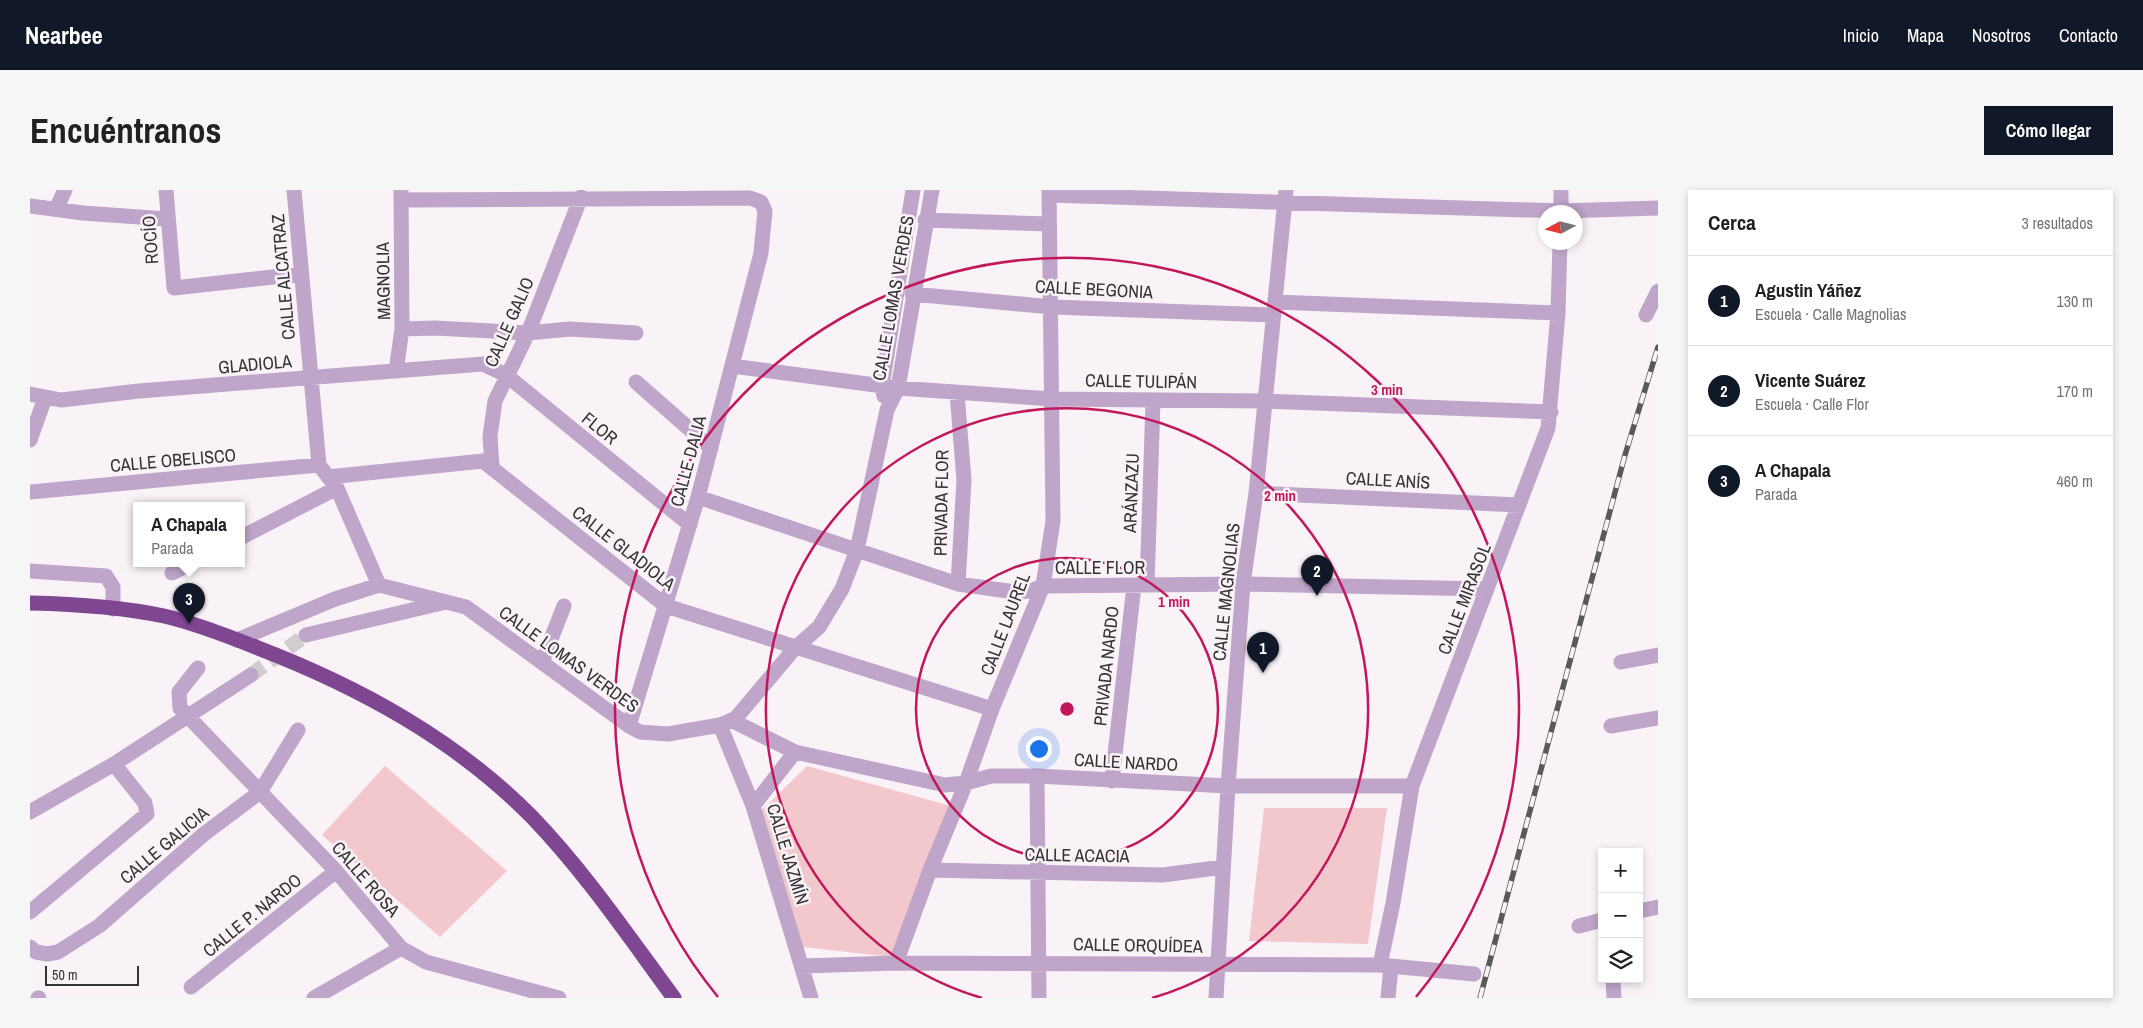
<!DOCTYPE html>
<html lang="es">
<head>
<meta charset="utf-8">
<style>
  body { margin:0; font-family:"Archivo Narrow",sans-serif; background:#f6f6f6; color:#202124 }
  .controls { position:absolute; right:15px; bottom:15px; display:grid; overflow:hidden; border-radius:0px; box-shadow:0 2px 8px #0003 }
  .controls button { width:45px; height:45px; display:grid; place-items:center; padding:0; border:0; border-bottom:1px solid #e0e0e0; background:#fff; color:#202124; font:25px sans-serif }
  .compass { position:absolute; left:1508px; top:15px; width:45px; height:45px; border-radius:50%; background:#fff; box-shadow:0 2px 8px #0003; rotate:263deg }
  .scale { position:absolute; left:15px; bottom:12px; width:94px; box-sizing:border-box; padding-left:5px; border:2px solid #343234; border-top:0; font-size:14px; line-height:18px; white-space:nowrap; color:#343234; -webkit-text-stroke:4px #f9f2f7; paint-order:stroke }
  .you { position:absolute; left:1008px; top:558px; width:18px; height:18px; margin:-12px; border:4px solid #fff; border-radius:50%; background:#1a73e8; box-shadow:0 0 0 8px #1a73e833 }
  .badge { display:grid; place-items:center; width:32px; height:32px; border-radius:50%; background:#111827; color:#fff; font-size:16px; font-weight:700 }
  .pin { position:absolute; translate:-50% -41px; filter:drop-shadow(0 1px 2px #0008) }
  .pin::after { content:''; position:absolute; top:26px; width:18px; height:15px; background:inherit; clip-path:polygon(0 0,100% 0,50% 100%) }
  .popup { position:absolute; left:103px; top:312px; width:112px; height:65px; box-sizing:border-box; display:grid; place-content:center; border-radius:0px; background:#fff; filter:drop-shadow(0 1px 4px #0005); font-size:16px; white-space:nowrap; color:#757577 }
  .popup b { font-size:19px; color:#202124 }
  .popup::after { content:''; position:absolute; left:50%; top:100%; margin-left:-10px; border:10px solid transparent; border-top-color:#fff }
  .list { margin:0; padding:0; list-style:none }
  h2 { display:flex; justify-content:space-between; align-items:center; height:65px; margin:0; padding:0 20px; font-size:21px }
  h2 small { font-size:16px; font-weight:400; color:#757577 }
  .list li { display:grid; grid-template-columns:32px 1fr auto; gap:15px; align-items:center; box-sizing:border-box; height:90px; padding:0 20px; border-top:1px solid #e0e0e0 }
  .list b { display:block; font-size:19px; white-space:nowrap }
  .list p { margin:0; font-size:16px; white-space:nowrap; color:#757577 }
  .list em { font-size:16px; font-style:normal; color:#757577 }
  .icon { flex:none; width:28px; height:28px; fill:none; stroke:currentColor; stroke-width:2; stroke-linecap:round; stroke-linejoin:round }
  .map { position:relative; flex:none; width:1628px; height:808px; overflow:hidden; border-radius:0px }
  header { display:flex; align-items:center; gap:30px; box-sizing:border-box; height:70px; padding:0 25px; background:#111827; color:#fff }
  header strong { font-size:24px }
  nav { display:flex; gap:28px; margin-inline-start:auto; font-size:18px }
  .intro { display:flex; align-items:center; justify-content:space-between; box-sizing:border-box; height:120px; padding:0 30px }
  h1 { margin:0; font-size:35px }
  .button { padding:12px 22px; border-radius:0px; background:#111827; color:#fff; font-size:18px; font-weight:700 }
  main { display:flex; gap:30px; padding:0 30px }
  aside { flex:1; background:#fff; border-radius:0px; box-shadow:0 2px 8px #0003 }
  .map>svg:first-child { display:block }
  .green { fill:#f2c8cc }
  .lines { fill:none; stroke-linecap:round; stroke-linejoin:round }
  .minor-tunnel { stroke:#d2ccd0; stroke-width:15; stroke-dasharray:15 8; stroke-linecap:butt }
  .minor { stroke:#bfa5c9; stroke-width:15 }
  .highway { stroke:#7f4792; stroke-width:15 }
  .rail-casing { stroke:#5b585a; stroke-width:5.5 }
  .rail { stroke:#f9f2f7; stroke-width:4; stroke-dasharray:11; stroke-linecap:butt }
  .ring { fill:none; stroke:#c2185b; stroke-width:2.5 }
  .labels { text-anchor:middle; dominant-baseline:central; stroke-width:5; stroke-linejoin:round; paint-order:stroke }
  .street-label { font-size:18px; fill:#343234; stroke:#f9f2f7 }
  .centre { fill:#c2185b; stroke:#f9f2f7; stroke-width:2.5 }
  .ring-label { font-size:15px; text-anchor:middle; font-weight:bold; fill:#c2185b; stroke:#f9f2f7; stroke-width:5; stroke-linejoin:round; paint-order:stroke }
</style>
</head>
<body>
<header>
<strong>Nearbee</strong>
<nav><a>Inicio</a><a>Mapa</a><a>Nosotros</a><a>Contacto</a></nav>
</header>
<div class="intro"><h1>Encuéntranos</h1><a class="button">Cómo llegar</a></div>
<main>
<div class="map">
<svg width="1628" height="808" viewBox="0 0 1628 808">
  <rect width="100%" height="100%" fill="#f9f2f7"/>
  <path class="green" d="M355,576l122,105 -67,66 -118,-102z
    M777,576l144,40 -60,151 -88,-10 -41,-137z
    M1234,618h123l-19,136 -119,-3z"/>
  <g class="lines">
    <path class="minor-tunnel" d="M221,485l55,-40"/>
    <path class="minor" d="M136,0l8,98 126,-14
      M264,0l25,275 18,23 42,97
      M1019,5l512,16 97,-3
      M371,10l349,-2 11,4 4,9 -4,42 -63,244 -69,229
      M0,16l53,7 84,6
      M26,19l9,-19
      M1531,22v-22
      M895,30l124,4
      M882,104l140,13 222,8
      M1245,112l283,11
      M1616,125l12,-24
      M372,139l33,-1 93,5 42,-4 66,4
      M702,176l166,22 154,11 213,2 286,11
      M366,181l6,-42 -1,-138
      M606,192l75,66
      M927,203l7,87 -6,104
      M0,204l31,6 78,-9 344,-27 23,11 184,150
      M854,206l-2,-10 31,-196
      M0,250l15,-42
      M462,276l-2,-30 5,-35 33,-68 53,-136
      M298,287l155,-16 183,145 326,103
      M0,302l289,-27
      M1226,303l263,12
      M668,307l260,87 57,8 15,-1 13,-5 200,-2 244,5
      M212,347l95,-49
      M0,381l76,5 7,11v22
      M142,383l20,-10
      M1117,395l6,-184
      M276,445l140,-33
      M207,450l98,-41 44,-14 87,22 163,119 11,6 28,2 52,-9 15,-6 60,-71 24,-21 23,-38 15,-39 30,-140 11,-22 34,-198
      M512,472l22,-56
      M1591,472l37,-7
      M168,478l-19,24 1,16 156,163 65,77 25,14 133,36
      M701,530l64,32 150,33 21,-2 25,-7h46l191,10h184
      M690,535l33,81 58,192
      M1581,536l47,-8
      M1007,586l2,222
      M1082,591l22,-195
      M723,616l42,-54
      M0,622l84,-48 137,-89
      M900,680l233,5 60,-8
      M1609,721l19,-4
      M0,722l117,-98 -2,-11 -31,-39
      M1549,736l23,-6
      M0,757l6,5 11,2 11,-2 41,-26 105,-92 56,-42 38,-62
      M866,773l34,-93 36,-87 26,-74 51,-123 10,-65 -4,-331
      M1350,775l13,-62 19,-117 136,-358 10,-115 2,-71
      M772,776l94,-3 484,2 94,9
      M1583,789l1,19
      M161,797l145,-116
      M8,808h1
      M284,808l87,-50
      M1186,808l12,-212 15,-202 13,-91 30,-303
      M1358,808l3,-32"/>
    <path class="highway" d="M0,413c44,1 91,4 134,13 31,7 64,20 94,32 101,39 197,91 274,169 53,55 97,120 142,181"/>
    <defs>
      <path id="rail" d="M1450,808l145,-543 33,-108"/>
    </defs>
    <use href="#rail" class="rail-casing"/>
    <use href="#rail" class="rail"/>
  </g>
  <g class="ring">
    <circle cx="1037" cy="519" r="151"/>
    <path d="M952 808A301 301 0 1 1 1122 808"/>
    <path d="M688 807A452 452 0 1 1 1386 807"/>
  </g>
  <g class="labels">
    <g class="street-label">
      <text transform="translate(120 50) rotate(-94)">ROCÍO</text>
      <text transform="translate(253 87) rotate(-95)">CALLE ALCATRAZ</text>
      <text transform="translate(353 91) rotate(-91)">MAGNOLIA</text>
      <text transform="translate(1064 99) rotate(3)">CALLE BEGONIA</text>
      <text transform="translate(863 108) rotate(-80)">CALLE LOMAS VERDES</text>
      <text transform="translate(479 132) rotate(-66)">CALLE GALIO</text>
      <text transform="translate(225 174) rotate(-5)">GLADIOLA</text>
      <text transform="translate(1111 191) rotate(1)">CALLE TULIPÁN</text>
      <text transform="translate(570 238) rotate(39)">FLOR</text>
      <text transform="translate(143 270) rotate(-5)">CALLE OBELISCO</text>
      <text transform="translate(658 271) rotate(-75)">CALLE DALIA</text>
      <text transform="translate(1358 290) rotate(3)">CALLE ANÍS</text>
      <text transform="translate(1101 303) rotate(-88)">ARÁNZAZU</text>
      <text transform="translate(911 313) rotate(-89)">PRIVADA FLOR</text>
      <text transform="translate(594 358) rotate(38)">CALLE GLADIOLA</text>
      <text x="1070" y="377">CALLE FLOR</text>
      <text transform="translate(1196 402) rotate(-84)">CALLE MAGNOLIAS</text>
      <text transform="translate(1434 409) rotate(-69)">CALLE MIRASOL</text>
      <text transform="translate(975 434) rotate(-69)">CALLE LAUREL</text>
      <text transform="translate(539 469) rotate(36)">CALLE LOMAS VERDES</text>
      <text transform="translate(1076 476) rotate(-84)">PRIVADA NARDO</text>
      <text transform="translate(1096 572) rotate(3)">CALLE NARDO</text>
      <text transform="translate(134 655) rotate(-40)">CALLE GALICIA</text>
      <text transform="translate(758 664) rotate(73)">CALLE JAZMÍN</text>
      <text transform="translate(1047 665) rotate(1)">CALLE ACACIA</text>
      <text transform="translate(336 689) rotate(49)">CALLE ROSA</text>
      <text transform="translate(222 725) rotate(-39)">CALLE P. NARDO</text>
      <text transform="translate(1108 755) rotate(1)">CALLE ORQUÍDEA</text>
    </g>
  </g>
  <circle cx="1037" cy="519" r="8" class="centre"/>
  <g class="ring-label">
    <text x="1357" y="205">3 min</text>
    <text x="1250" y="311">2 min</text>
    <text x="1144" y="417">1 min</text>
  </g>
</svg>
<div class="controls">
<button>+</button>
<button>−</button>
<button><svg class="icon" aria-label="layers" viewBox="0 0 24 24"><path d="M12 4l9 5-9 5-9-5zM3 14l9 5 9-5"/></svg></button>
</div>
<svg class="compass" viewBox="-18 -18 36 36"><path d="M0-13l5 13h-10z" fill="#e53935"/><path d="M0 13l5-13h-10z" fill="#757577"/></svg>
<div class="scale">50 m</div>
<div class="you"></div>
<div class="pin badge" style="left:1233px;top:483px">1</div>
<div class="pin badge" style="left:1287px;top:406px">2</div>
<div class="pin badge" style="left:159px;top:434px">3</div>
<div class="popup"><b>A Chapala</b>Parada</div>
</div>
<aside>
<h2>Cerca<small>3 resultados</small></h2>
<ul class="list">
<li><span class="badge">1</span><div><b>Agustin Yáñez</b><p>Escuela · Calle Magnolias</p></div><em>130 m</em></li>
<li><span class="badge">2</span><div><b>Vicente Suárez</b><p>Escuela · Calle Flor</p></div><em>170 m</em></li>
<li><span class="badge">3</span><div><b>A Chapala</b><p>Parada</p></div><em>460 m</em></li>
</ul>
</aside>
</main>
</body>
</html>
